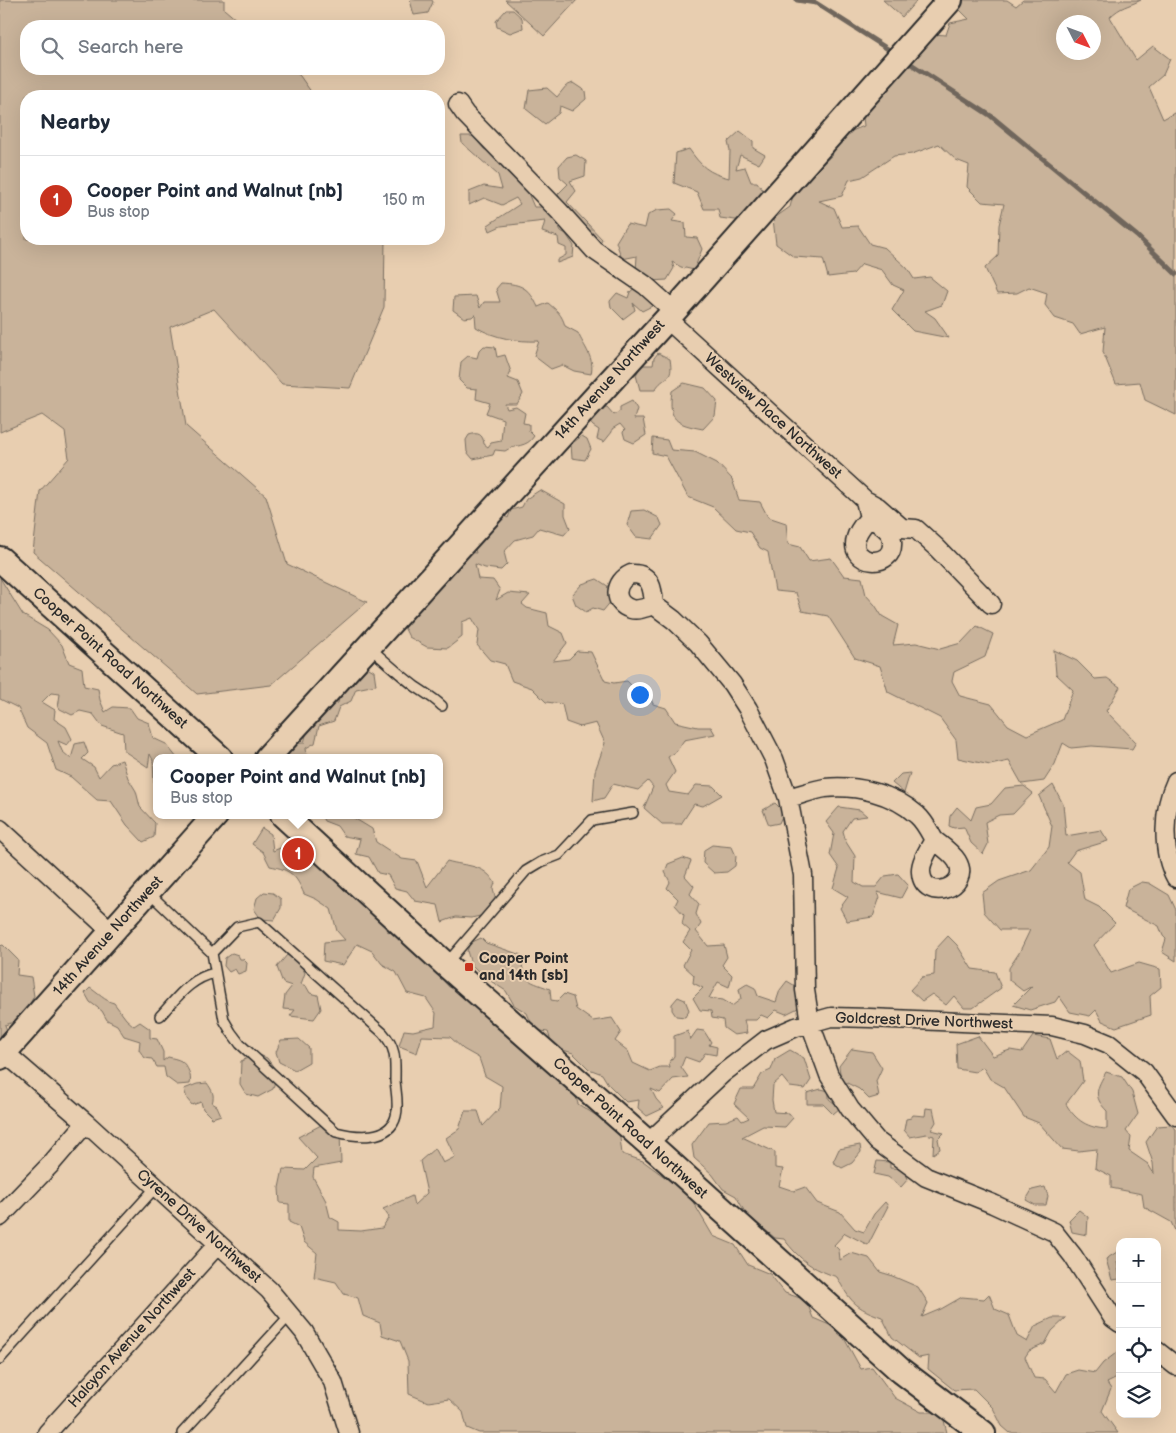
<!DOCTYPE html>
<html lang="en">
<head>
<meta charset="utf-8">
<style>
  body { margin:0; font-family:"Balsamiq Sans",sans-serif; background:#f2f2f3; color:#1f2937 }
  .controls { position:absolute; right:15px; bottom:15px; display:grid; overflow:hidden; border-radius:10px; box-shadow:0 5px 20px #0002 }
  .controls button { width:45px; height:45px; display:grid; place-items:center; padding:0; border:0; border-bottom:1px solid #e0e1e3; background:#fff; color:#1f2937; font:25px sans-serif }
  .compass { position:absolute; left:1056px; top:15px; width:45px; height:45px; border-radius:50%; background:#fff; box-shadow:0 5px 20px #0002; rotate:132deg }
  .you { position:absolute; left:639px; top:694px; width:18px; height:18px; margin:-12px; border:4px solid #fff; border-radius:50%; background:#1a73e8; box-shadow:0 0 0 8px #1a73e833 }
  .badge { display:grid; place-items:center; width:32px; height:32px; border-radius:50%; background:#c8321e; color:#fff; font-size:16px; font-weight:700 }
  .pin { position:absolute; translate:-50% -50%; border:2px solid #fff; box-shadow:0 1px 5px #0006 }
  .popup { position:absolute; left:153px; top:754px; width:290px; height:65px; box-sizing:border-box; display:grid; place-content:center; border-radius:10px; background:#fff; filter:drop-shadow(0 1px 4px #0005); font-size:16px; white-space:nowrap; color:#747a83 }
  .popup b { font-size:19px; color:#1f2937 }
  .popup::after { content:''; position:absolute; left:50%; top:100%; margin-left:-10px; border:10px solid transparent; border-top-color:#fff }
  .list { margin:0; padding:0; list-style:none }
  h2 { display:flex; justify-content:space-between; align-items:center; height:65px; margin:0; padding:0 20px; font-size:21px }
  h2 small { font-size:16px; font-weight:400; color:#747a83 }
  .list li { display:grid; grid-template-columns:32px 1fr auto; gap:15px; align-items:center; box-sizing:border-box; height:90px; padding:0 20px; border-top:1px solid #e0e1e3 }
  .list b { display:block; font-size:19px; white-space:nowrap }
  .list p { margin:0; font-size:16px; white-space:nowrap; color:#747a83 }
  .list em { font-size:16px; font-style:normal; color:#747a83 }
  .icon { flex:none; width:28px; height:28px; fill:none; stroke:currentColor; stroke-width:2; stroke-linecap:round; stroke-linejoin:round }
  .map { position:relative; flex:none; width:1176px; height:1433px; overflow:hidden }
  .search { position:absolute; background:#fff; box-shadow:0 5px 20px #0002; left:20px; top:20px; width:425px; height:55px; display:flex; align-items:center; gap:12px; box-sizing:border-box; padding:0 18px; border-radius:20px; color:#747a83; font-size:19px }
  .panel { position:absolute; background:#fff; box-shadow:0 5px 20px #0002; left:20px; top:90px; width:425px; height:155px; border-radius:20px }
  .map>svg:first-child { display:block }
  .green { fill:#c9b39a; stroke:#7a6f62; fill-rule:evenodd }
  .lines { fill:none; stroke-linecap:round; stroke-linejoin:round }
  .stream { stroke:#6f665b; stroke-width:5 }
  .lane-casing { stroke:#2b2b2b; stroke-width:12 }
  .street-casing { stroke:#2b2b2b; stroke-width:21 }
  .secondary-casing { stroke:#2b2b2b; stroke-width:28 }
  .lane { stroke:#e8ceb0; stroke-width:9 }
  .street { stroke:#e8ceb0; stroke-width:18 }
  .secondary { stroke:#e8ceb0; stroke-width:24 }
  .poi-dot { fill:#c8321e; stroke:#e8ceb0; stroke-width:2 }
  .labels { text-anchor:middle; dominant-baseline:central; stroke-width:4; stroke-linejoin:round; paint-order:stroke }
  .street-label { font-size:15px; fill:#2b2b2b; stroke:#e8ceb0 }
  .poi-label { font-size:15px; font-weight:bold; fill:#2b2b2b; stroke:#e8ceb0; text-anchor:start }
</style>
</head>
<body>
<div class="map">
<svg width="1176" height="1433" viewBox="0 0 1176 1433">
  <rect width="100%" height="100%" fill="#e8ceb0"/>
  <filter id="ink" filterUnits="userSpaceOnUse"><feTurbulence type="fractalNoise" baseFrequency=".02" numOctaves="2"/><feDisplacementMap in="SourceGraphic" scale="10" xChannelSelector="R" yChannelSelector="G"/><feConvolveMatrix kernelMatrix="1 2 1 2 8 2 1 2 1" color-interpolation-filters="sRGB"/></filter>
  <g filter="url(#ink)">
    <path class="green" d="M0,0h224v9l20,17h-218v43h266l8,7 14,20h-288v143h359l-1,68 -34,81 -68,-4 -68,-75 -44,18 16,99 80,70 21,68 80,38 -96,83 -74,9 -164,-142 7,-61 29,-33 -4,-26 -23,-17 -42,17z
      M410,0h22l1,2 -5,11 -14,2z
      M505,0h72l-33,36z
      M883,0h34l-15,17z
      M962,0h45l9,6 7,-6h118c-14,7 -20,6 -31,17l26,43 17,-14 17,13 -7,16 -14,12 14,32 13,-7v303l-31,-15 -5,-18 -24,2 -13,-32 2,-25 -25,7 -7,-10 -18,-6 -10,-13 2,-12 -18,-6 -12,6 -20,1 -12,-26 13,-12 1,-31 5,-21 -22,-2 -15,-15 2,-22 -13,-5 -17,-16 -27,10 -18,2 -32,21 -13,3 -7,16 -23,5 15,7 8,19 16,-1 12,18 15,4 22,20 7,11 16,-2 17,14 -5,14 -17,6 10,7 14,20 -36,-7 -21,-21 12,-20 -11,-5 -11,-15 -20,-6 -9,10 -25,3 -5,-18 -29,-2 -18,-13 -3,-25 17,-12 5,-19 17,-14 20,-19 10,-20 22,-9 -2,-19 71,-73 13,1 4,-12 19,-4 -11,-11zM1064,22h30v30h-30z
      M506,10h7l9,8 1,10 -13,5 -13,-6 -1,-6z
      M573,83l12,8 1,8 -14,12 -12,-5 -1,7 -14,11 -19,-15 3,-19 18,-2 10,9 9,-11z
      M740,131l13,10v7l12,7 -6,9 -19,-9 -4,14 9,-2 6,15h6l8,11 -22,28 -23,-3 -2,-9h-14l-7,-17 -23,-9 2,-30 13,-4c12,17 19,24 40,29l1,-27 -2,-9z
      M461,136h12l11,13 9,5 15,19 10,8 10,12 6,14h15l12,24 5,3 8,12 -1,11 -16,6v-3l9,-5v-7l-7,-3 -1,-8 -16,-5 3,-11 -44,5 -11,5 -2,-6 32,-21 -4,-6 -14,7 -18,-7 -15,7v-13l15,-6 18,3 -4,-14 -36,-32z
      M576,155l10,6 -1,15 -15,5 6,10 -9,11 35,37 -2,4 -38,-38 -4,-11 10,-10 -8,-7 -1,-11 8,-9z
      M671,209l6,5 -5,7 13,2 1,14 11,1 5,11 -8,21 -13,-3 -9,-5 2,6 -7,12 -17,1 -14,-10 1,-15 -15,3 -6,-17 11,-18 18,4 3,-13 9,-5z
      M501,283c21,1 28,5 37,24l10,-4c8,7 14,11 17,23l13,7c6,14 17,25 13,41l-17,-3 -12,-6 -11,4 -17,-13 5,-15c-21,1 -45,-3 -63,-14l-1,-13 -3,3 -8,1 -11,-8 1,-13 22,-1 4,12 4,-6h16l-4,-13z
      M637,286l13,11 2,9 -10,5 -9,-8 2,7 -12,9 -12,-12 -1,-6 7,-8 11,5 2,-6z
      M484,346l11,1 2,10 8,-2 6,17 -3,6 10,4 5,12 -6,10h-12l2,5 9,-2 9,6 -2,10 6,1v7l5,5c-7,12 -19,8 -29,15l-10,-1 -2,5 -20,4 -6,-7 -1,-12 3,-5c9,-3 14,-1 15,9l4,3 3,-4 10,-2 2,-22 -17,-6 4,-10 -14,-4 1,-10 -10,-1 -8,-8 2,-18 7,-6 9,2 2,-7z
      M658,353l12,6c4,24 -6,15 -15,31h-15l-4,-15 5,-10h12l1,-7z
      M684,383l21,5 12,13 -2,15 -12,13c-27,-5 -35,-8 -31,-38z
      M632,401l5,8 -3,10h9l3,16 -12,8 -9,-4 -2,-7 2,-2 -5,-6 -8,5v3l-8,10 -7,-3 2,-9 -6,-4 -7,-8 8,-10 13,-1 7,8 6,-4v-4z
      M582,436l5,3 4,10 -6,11 -13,-2 -1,-14z
      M653,438l14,2 4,10 24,2 22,11 15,16 7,21 21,2 8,15 18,6 2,21 12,3 9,14 22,-3 13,18 18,2 4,17 9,10 7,11 16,9 -5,20 23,-2 24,6 21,-6 16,-17 16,8 -8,23 -31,15 -2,9 8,15 31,8 17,21 19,10 35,-15 11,-30 -17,-16 -2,-24 23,11 18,18 12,-1 13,9 -14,24 30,31 -4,7 -40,-3 -21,2 -8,-5 -8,21 -11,17 -22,3 -13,-23 -19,4 -32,-7 -2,-18 -16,-22 -52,-26 -8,-26 -25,-8 -27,-42 -26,-5 -6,-18 -21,-2 -7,-39 -8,-4 -10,-16 -14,-3 -23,-22 -25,-10 -22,-41 -14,-3z
      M540,490l25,14v11l5,13 -6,7 -25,-7 -6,7 -18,5 -11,12 3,12 -6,6 -16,-2 -10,-4 3,15 15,1 7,10 -4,10 12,-7 22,2 -8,9 5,4 20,5 2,13 14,7 4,10 -14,18 16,-2 8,-8 14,1 14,29 9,2 13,-2 9,9 11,-1 6,15 13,4 9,14 23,5h13l4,7 -31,6 -8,12 -8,5 7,15 -9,13 3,7 19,3 8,-10 17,1 9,9 -19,11 -9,-2 -13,20h-19l-18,-16 9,-21 -5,-6 -10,9 -25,-6 -9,14 -11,3 2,-30 10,-28 -9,-20 -16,4 -14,-5 -4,-18 -16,-2 -14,-14 -20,-7 -7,-17 -15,-4 -13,-15 2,-15 -7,-12 -10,4v15l-14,11 -21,-1 -18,-10 -8,-16 64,-69 11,1 -3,-11 24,-31 11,7 3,-8 11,-3 4,-8z
      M644,510l15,8 3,7 -10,14 -16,-2 -9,-12 4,-14z
      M0,578l23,37 25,15 14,15 7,18 13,5 2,18 14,3 2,11 5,12 8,-5 17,1 7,10 12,5 4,15 13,6 11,14h-20v27l-3,-2 -1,-23 -3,-6 -2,13 -24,-16 -1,-18 -21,-7 -9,-12 -13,-3 -8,4 -14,-7 2,-14 -9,-1 -9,9 13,8 -1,9 12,8 6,12 -5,6 -9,-4 4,10 9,8 4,-15 9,-2 4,11 -6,6 12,8 5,10 12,-13 11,-4 6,18 8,13 4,16 15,16 -1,14 -11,5 -16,-17 -16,-24 -14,-1 -26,-23 -15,-7 -9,-27 -20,-15 -9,-20 -18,-9z
      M597,579l12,8 3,13 -9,11 -10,-3 -7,4 -10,-7 -4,-10 10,-11z
      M362,664l12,7 2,14 -20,4 -5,12 -12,6 -5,14 -15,5 -4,17 -9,5 1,10h-27l3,-14 21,-1 5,-20 8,-2 6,-13 15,-5 3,-15 12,-3 -2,-12z
      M910,773l-6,20 -12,-10 9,-9z
      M1053,785l10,19 3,32 35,-6 7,11 -33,10 -8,11 13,10 5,28 14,7 16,16 -21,22 17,28 28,-10 21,6 1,18 -11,9 1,19 -35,12 -14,-6 -6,-11 -6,6 -20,-4 -11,-16 -4,6 -25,8 -17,-5 19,-19 -9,5 -14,-11v-12l10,-15 11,-23h-30l-16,-18 -2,-19 17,-12 32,-11 18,-23 3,-21 -13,-30z
      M1024,786l9,7 -20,21 -14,1 -14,7 3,22 -5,10 -12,-11 -7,-16 -10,1 -5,-2 1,-10 7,-9 14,13 5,-13 15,-3 14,-16z
      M775,803l9,9 -5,11 -10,2 -6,-15z
      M839,807l21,3 7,6 -15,2 -9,13 3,11 9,14 -1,26 9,5h13l9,-11 13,-2 10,11 -7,13 -24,-6 3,5 -7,20 -26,4 -7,-13 8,-11 -15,-9 6,-20 -9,-13 4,-22 -8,-11z
      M321,815h28l23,14 4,13 26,17 15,2 10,26 20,-26c20,6 36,2 48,22l-2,6 3,12 -11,14 -14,3 -15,-1 -14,5 -4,-17 -23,-4 -8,-10 -12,-3 -7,-13 -10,-2 -9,-16 -13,-3 4,-15 -16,-3 -7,-10 -13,-5z
      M262,828l9,6 2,17 17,-7 14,18 7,-10 19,16 14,22 16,4 17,17 10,20 10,4 36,34 16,18 25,9 98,87 6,21 41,26 3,24 21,7 46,34 24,41 22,9 13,20 22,9 15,19 21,7 7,18 26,11 22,40 11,-2 23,31 26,14h21l5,21h-468l-12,-5 -4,-16 -14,-13 -21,3 -19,-8 -1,-33 -8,-20 -18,-6 -2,-12 -17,-7 -5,-18 -14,-4 -8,-12 -22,-5 3,-24 -13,-11 -5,-15 -10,-5v-18l-9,-1 -1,-15 4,-19 22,1 12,-12 -19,-21 27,-14 15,9 1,31 -27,5 -1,9 13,24 4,16 9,5v8l22,1 21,-3 7,-11 -6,-8 29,-13 2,9 13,-12 -7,-32 15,-13 8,15 12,-6 -9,-19 13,-9 6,-18h13l5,15 17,-18 2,-22 -17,-10 -6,-18 -16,-9 -13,-12 -28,-1 -5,17 -18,-7 5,-16 9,1 22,-5 1,-13 -10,-15 -19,-5 -11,-21 -14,-8 -10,-13 -15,-7 -14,21 -20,-4 1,-19 21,-2 -8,-9 -6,-22 -15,-10 -12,-5c-8,-19 -13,-24 -34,-28l-7,-14 -11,-8z
      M712,845l20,2 4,9 -1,10 -8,6 -13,1 -11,-10 1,-13z
      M683,858l8,3 -6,15 9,10 -4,8 9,10 -3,10 5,10 -5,7 12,15 16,-1 3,12 -5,8 10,10 -3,12 -11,-5 -9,16 13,2 10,6 9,-7 -2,-10 8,-5 8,4 3,8 18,6 4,-12 7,-9 10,6 1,21 -12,6 -10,-4 -8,8 -7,-3 -5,5h-12l3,13 -13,2 -10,-7 -1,-8 -11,-2 -1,-7 -11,-1 -7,-12 10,-10 -10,-5 1,-8 -11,-10 8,-15 -8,-8 7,-11 -8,-7 2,-9 -9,-10 3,-6 -11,-11 3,-6 -5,-10 3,-8z
      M1142,882l7,1 20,12 7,15v51l-14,-9 4,-13 -3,-3 -4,-10 -36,-18 5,-19z
      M264,892l9,1 8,6v9l-7,12 -13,-1 -7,-10 3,-11z
      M948,936l9,9 15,24 23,3 6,16 -28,20h-9l-10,-12 -8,9 -14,-11 -10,7 -12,-11 12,-13 12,-2 1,-25z
      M481,938l5,5 35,12c3,28 4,24 29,34l1,11 6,1 7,-7 9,3 3,12 17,12 19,-3 9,14 -6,9 13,10 5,12 17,8 10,-4h10l-1,-4 5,-7v-20l14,-5 2,9 7,-10 7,1 7,11 -2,3 8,2 -1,8 -11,-2 -6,9 -14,-5 -4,10 7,10 -15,2 -13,14 -9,-4 5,10 8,9 -17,8 -9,-8 1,-8 -13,2 -18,-18 -6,-10 -13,-5 -16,-16 -20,-6 -5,-15 -14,-2 -7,-17 -13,-8 -8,-14 -23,-15 -12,-12 -4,-13 3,-8z
      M3,945l15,15 -1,15 14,2 3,19 -12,23 -17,6 4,11 -9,8v-98z
      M232,953l6,2 2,4h3l4,4 -1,8 -8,3 -3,-5 -6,3 -5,-6 1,-8z
      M287,955l12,6 6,12 -4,11 5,2 4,7 8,2 3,14 -7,10 -24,-3 5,-6 -12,-1 2,-14 7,-9 -9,-3 -6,-16z
      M90,988c8,5 15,13 24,15l12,16 8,7 6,-4 10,7v9l7,1 6,13v9l5,-4c4,1 10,2 13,4 7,5 11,15 9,23l-13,1 -11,-8 -2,-10h-7l-5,-8 -7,-1 -6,-8 1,-9 -16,-5 -7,-11 -10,-5 -5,-9 -12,-9 -5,-9z
      M678,997l7,3 4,10 -4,7 -9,-1 -4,-6v-6z
      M978,1036l15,20 17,-6 12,2 11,-16 17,3 7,20 10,-8 13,10 3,20 -17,23c10,17 22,24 41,25v-18c-15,-15 -10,-23 -1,-39l16,5 10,15 6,22 -12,17 5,6 -2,14 19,13 6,10 -1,-11 -7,-21 11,-16 14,-1 5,4v104l-5,-11 -27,-15 -2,-13 -31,-6v-12l-16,-8 2,-19 -18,2 -17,-2 -23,-26 -15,-6 -20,-30 -14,-8 -7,-12 -8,5 -18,-3 -1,-25z
      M299,1039l10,9v14l-14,8 -16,-8 -3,-10 5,-12z
      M852,1049l20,3 10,16 -6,13 3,15 -10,3 -10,-10 -18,-9 -2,-14z
      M790,1050l14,8 7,22 -6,9 -15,-2 -8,-10 -9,8 -1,15 2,12 15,1 4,5 -8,9 -22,-1 -21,11 33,15v16l8,1 -4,17 15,5 11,-4 12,16 23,9 15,17 9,3 10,-18 11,-12 3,4 -20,39 -23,-12 -11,12 5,5 1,10 11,-7 18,5 11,14 10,3 28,12 10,16 -6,14 19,-8 21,-12 22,2 5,-5 6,15 14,6 8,21 10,6 8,-16 17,-8h14l-14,13 -7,13 -16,7 -4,6 9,21 11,1 11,13 10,-18 12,-4 17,3 8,-10 17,-13v17l-4,2 3,8 -12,6 4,6 -9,22 16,22h-108l-8,-7 -9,-18 -19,-19 -20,1 -26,-21 1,-13 -10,2 -27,-21 -10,-20c-27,-9 -32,-16 -45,-40 -26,-9 -36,-16 -53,-38l-9,-1 -29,-24 -10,-18 -13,-7 -11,-15 -18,-16 -2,-13 17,-23 17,-1 12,-5 4,5 7,-3 -15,-14 7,-15h12l9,-15 9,-4 4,-11z
      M257,1054l10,4 10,14 -4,17 -15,8 -12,-3 -6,-10 1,-23z
      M207,1083c5,7 8,12 5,20l5,3 4,9 -9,3 -9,-9 -2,-7 -9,3 -5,-6 -3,-10 13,-5z
      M821,1089l8,2v8l11,9 -7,6 -10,-10h-16v-11z
      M926,1108l7,1 3,13 -5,8 13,3 -6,6 2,10 -7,5 1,-18 -8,-2 -16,3 -6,-7 2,-11 5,-1 2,-3 12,1z
      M860,1145l1,7 -9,11 -10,5 -9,-6 6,-13z
      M877,1161l13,1v6l14,1 4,10 -7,8 -13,-10 -14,-3z
      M1045,1187l3,9 -2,9h-11l-9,-5 6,-10z
      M1079,1210l9,7 -1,18 -15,-3 -3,-12z
      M1120,1250v10l-3,2 3,17 -8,1 -6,-21z"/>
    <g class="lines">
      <path class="stream" d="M797,0l19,3 78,50
        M905,60l86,56 146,120 39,38"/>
      <defs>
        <path id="lane" d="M370,648c15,13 30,27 46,39 9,6 18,11 26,19
          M148,892l64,61
          M259,922l124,111c14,16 12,27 12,48 1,10 4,24 1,35 -6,25 -40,21 -60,16l-96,-88 -9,-12 -7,-12 -12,-67 25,-26z
          M446,964l80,-93 15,-9 18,-7 33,-35 41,-7
          M160,1016c17,-18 30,-38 55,-43
          M0,1359l156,-172
          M182,1433l108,-118"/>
        <path id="street" d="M458,104l7,10 94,97 35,39 51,35 29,26
          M667,319l198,181 4,18
          M865,500l13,7 24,21 14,1 21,19 54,56
          M869,518c5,3 12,6 16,10 4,3 7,8 7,13 3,29 -44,25 -36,-3 2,-8 8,-14 13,-20z
          M631,574c20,-1 22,15 23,31 -7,2 -16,6 -23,4 -20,-6 -16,-28 0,-35z
          M654,605l20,15 24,23 34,41 16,25 26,50 14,39 15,77 2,115 5,33 19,52 21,34 27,32 49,36 67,27 61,28 19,24 40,62 7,5
          M1176,781c-13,27 -15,71 0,97
          M788,798c12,-3 25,-8 37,-10 31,-3 68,5 92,27 8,7 12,16 17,25
          M0,829l112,103
          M934,840c8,6 18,13 23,21 16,27 -34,43 -36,11 -1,-10 8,-23 13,-32z
          M4,1052l82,71 183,167 35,42 29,50 16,51
          M648,1143l74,-69 44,-34 30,-13 35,-10 39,1 182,8 33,8 24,10 35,28 32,44
          M0,1217l50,-52 36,-42
          M1157,1351l19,15
          M47,1433l171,-189"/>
        <path id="secondary" d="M0,559l220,199
          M267,758l400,-439 283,-319
          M283,815l162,149 203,179 252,227 83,63
          M0,1057l216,-242"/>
      </defs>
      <use href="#lane" class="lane-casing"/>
      <use href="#street" class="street-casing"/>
      <use href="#secondary" class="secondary-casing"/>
      <use href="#lane" class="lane"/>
      <use href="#street" class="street"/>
      <use href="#secondary" class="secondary"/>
    </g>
  </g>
  <rect class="poi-dot" x="464" y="962" width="10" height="10" rx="2.5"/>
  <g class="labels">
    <g class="street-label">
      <text transform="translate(610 380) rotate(-48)">14th Avenue Northwest</text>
      <text transform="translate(773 416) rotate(42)">Westview Place Northwest</text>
      <text transform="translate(110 658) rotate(42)">Cooper Point Road Northwest</text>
      <text transform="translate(108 936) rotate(-48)">14th Avenue Northwest</text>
      <text transform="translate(924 1021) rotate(2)">Goldcrest Drive Northwest</text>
      <text transform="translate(630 1128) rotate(42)">Cooper Point Road Northwest</text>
      <text transform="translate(199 1226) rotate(42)">Cyrene Drive Northwest</text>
      <text transform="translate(132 1338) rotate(-48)">Halcyon Avenue Northwest</text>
    </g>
    <g class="poi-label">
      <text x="479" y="958">Cooper Point<tspan x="479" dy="17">and 14th [sb]</tspan></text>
    </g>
  </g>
</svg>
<div class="controls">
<button>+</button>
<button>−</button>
<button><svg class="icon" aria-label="locate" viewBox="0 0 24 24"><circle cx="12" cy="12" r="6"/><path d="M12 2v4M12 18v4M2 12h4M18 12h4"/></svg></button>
<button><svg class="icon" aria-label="layers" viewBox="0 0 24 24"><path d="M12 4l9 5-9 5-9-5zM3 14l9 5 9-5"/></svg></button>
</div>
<svg class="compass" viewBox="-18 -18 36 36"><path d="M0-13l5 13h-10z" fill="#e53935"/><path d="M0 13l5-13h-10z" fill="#747a83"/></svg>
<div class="you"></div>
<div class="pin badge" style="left:298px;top:854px">1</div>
<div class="popup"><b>Cooper Point and Walnut [nb]</b>Bus stop</div>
<div class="search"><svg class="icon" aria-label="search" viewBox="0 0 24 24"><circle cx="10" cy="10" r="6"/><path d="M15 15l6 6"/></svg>Search here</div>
<section class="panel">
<h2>Nearby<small></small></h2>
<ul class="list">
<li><span class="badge">1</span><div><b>Cooper Point and Walnut [nb]</b><p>Bus stop</p></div><em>150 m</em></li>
</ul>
</section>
</div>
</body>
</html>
